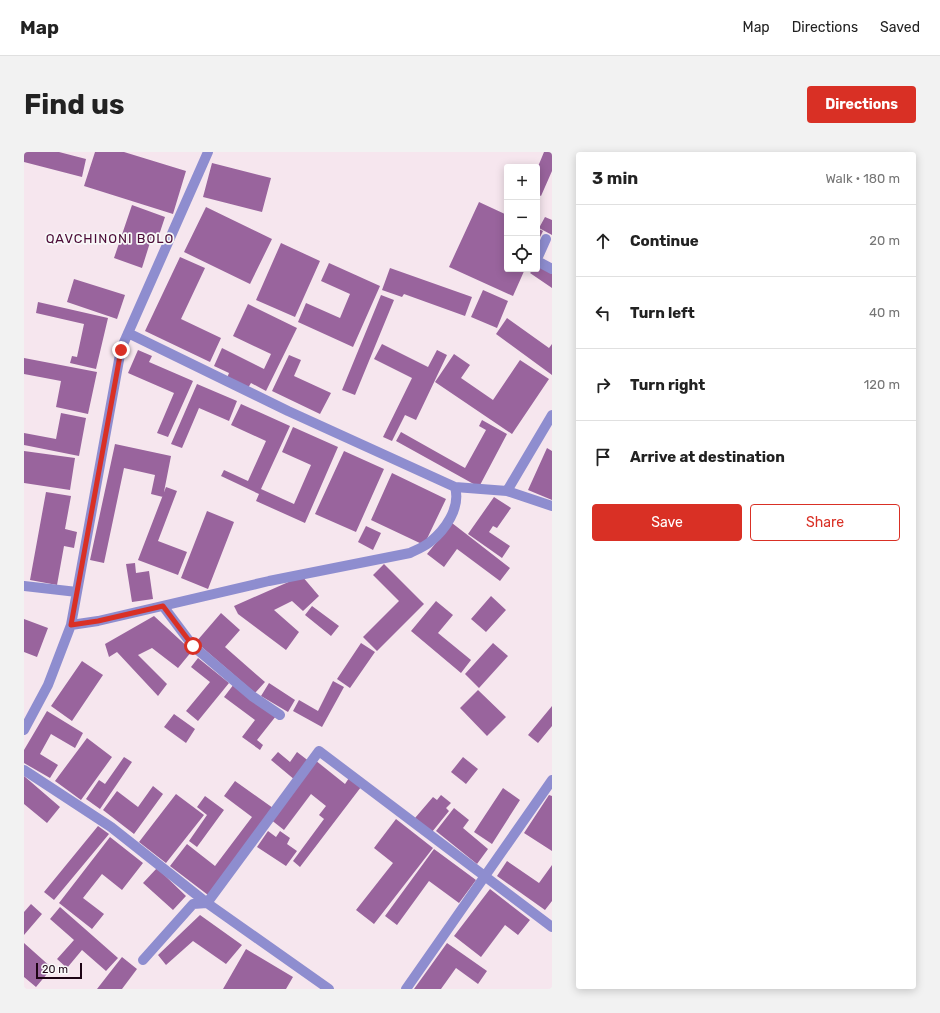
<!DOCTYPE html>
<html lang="en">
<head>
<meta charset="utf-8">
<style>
  body { margin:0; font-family:Rubik,sans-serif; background:#f2f2f2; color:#222 }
  .controls { position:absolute; right:12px; top:12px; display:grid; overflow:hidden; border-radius:4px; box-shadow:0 2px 10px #0003 }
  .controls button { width:36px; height:36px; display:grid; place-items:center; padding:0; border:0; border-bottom:1px solid #e0e0e0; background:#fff; color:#222; font:20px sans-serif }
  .scale { position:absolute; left:12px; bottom:10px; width:46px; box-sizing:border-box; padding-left:4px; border:2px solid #1d0414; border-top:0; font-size:11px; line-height:14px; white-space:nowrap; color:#1d0414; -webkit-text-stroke:3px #f8f8f8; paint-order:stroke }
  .stop { position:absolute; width:12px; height:12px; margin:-9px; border:3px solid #d93025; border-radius:50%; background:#fff }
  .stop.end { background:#d93025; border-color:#fff; box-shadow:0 1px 4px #0008 }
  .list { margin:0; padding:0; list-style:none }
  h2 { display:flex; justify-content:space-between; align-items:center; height:52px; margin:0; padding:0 16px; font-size:17px }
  h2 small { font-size:13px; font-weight:400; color:#767676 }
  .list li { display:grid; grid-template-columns:26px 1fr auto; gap:12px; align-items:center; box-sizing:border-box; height:72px; padding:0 16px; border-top:1px solid #e0e0e0 }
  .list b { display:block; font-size:15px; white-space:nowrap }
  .list em { font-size:13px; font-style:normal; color:#767676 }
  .actions { display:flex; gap:8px; padding:12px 16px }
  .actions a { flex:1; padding:9px 0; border:1px solid #d93025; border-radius:4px; text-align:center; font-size:14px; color:#d93025 }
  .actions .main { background:#d93025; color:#fff }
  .icon { flex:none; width:22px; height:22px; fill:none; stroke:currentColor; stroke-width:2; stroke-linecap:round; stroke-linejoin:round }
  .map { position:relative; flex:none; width:528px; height:837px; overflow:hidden; border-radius:4px }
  header { display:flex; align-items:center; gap:24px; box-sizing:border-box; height:56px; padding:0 20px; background:#fff; border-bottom:1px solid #e0e0e0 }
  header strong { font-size:19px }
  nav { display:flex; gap:22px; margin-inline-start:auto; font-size:14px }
  .intro { display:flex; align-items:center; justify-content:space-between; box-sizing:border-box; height:96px; padding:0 24px }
  h1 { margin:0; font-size:28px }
  .button { padding:10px 18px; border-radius:4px; background:#d93025; color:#fff; font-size:14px; font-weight:700 }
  main { display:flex; gap:24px; padding:0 24px }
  aside { flex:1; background:#fff; border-radius:4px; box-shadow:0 2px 10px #0003 }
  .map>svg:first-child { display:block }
  .building { fill:#99649d }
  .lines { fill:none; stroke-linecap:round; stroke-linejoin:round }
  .minor { stroke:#8e8dcf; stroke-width:10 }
  .route { stroke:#d93025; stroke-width:5 }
  .labels { text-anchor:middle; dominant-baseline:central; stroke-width:3.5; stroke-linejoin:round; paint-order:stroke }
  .quarter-label { font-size:13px; letter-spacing:1px; fill:#4c0c37; stroke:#f8f8f8 }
</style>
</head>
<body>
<header>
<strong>Map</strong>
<nav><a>Map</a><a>Directions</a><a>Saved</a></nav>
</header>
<div class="intro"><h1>Find us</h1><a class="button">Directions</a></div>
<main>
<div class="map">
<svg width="528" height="837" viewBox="0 0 528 837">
  <rect width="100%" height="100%" fill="#f6e6ee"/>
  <path class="building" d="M0,0h35l27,7 -4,18 -58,-15z
    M71,0h29l62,19 -13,43 -89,-28z
    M520,0h8v19l-11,25 -4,-2v-25z
    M188,11l59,15 -9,34 -59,-15z
    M455,50l28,13v54h18l-12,27 -64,-29z
    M108,53l33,12 -6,18 -6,-2 -11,35 -28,-10z
    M182,55l66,32 -22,45 -66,-32z
    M521,65l7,3v15l-13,-7z
    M513,76l6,3 -6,12z
    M257,91l39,18 -25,56 -39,-17z
    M156,105l25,11 -24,51 40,19 -11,24 -65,-31z
    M305,111l51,23 -27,61 -55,-25 8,-19 34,15 10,-24 -29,-13z
    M513,113l15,9v14l-22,-15 4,-4h3z
    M366,116l82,29 -7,19 -61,-22 -2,3 -20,-7z
    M50,127l51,16 -8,24 -50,-17z
    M459,138l25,11 -11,27 -26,-11z
    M357,143l13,5 -39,95 -13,-5z
    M14,150l70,16 -12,51 -26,-6 2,-7 5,1 7,-33 -48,-11z
    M224,152l49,24 -31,63 -15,-8 -3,5 -21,-10 2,-5 -15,-7 8,-18 42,21 7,-15 -38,-18z
    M483,166l42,30 3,-4v31l-56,-41z
    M358,192l46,23 9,-17 10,5 -31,65 -11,-5 -13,26 -9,-4 29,-59 -38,-19z
    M114,198l14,6 -3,6 44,19 -25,56 -11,-4 17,-40 -46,-20z
    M430,202l16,11 -9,13 32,22 27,-40 29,19 -37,55 -77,-52z
    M265,203l12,5 -7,16 37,17 -11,21 -48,-23z
    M0,206l73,14 -9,42 -32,-7 5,-26 -37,-7z
    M173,232l40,17 -8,20 -30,-13 -17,40 -11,-4z
    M217,252l49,22 -29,63 33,15 17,-39 -29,-13 11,-25 45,20 -33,76 -49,-22 3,-7 -38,-18 3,-6 24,11 18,-40 -35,-16z
    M37,261l25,5 -7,38 -55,-11v-12l32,6z
    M458,268l25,14 -28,53 -83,-46 5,-9 64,36 21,-38 -7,-4z
    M91,292l56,12 -8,41 -12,-3 4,-19 -31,-7 -20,95 -14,-3z
    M523,296l5,3v49l-24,-10z
    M0,299l51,7 -5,32 -46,-7z
    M320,299l40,18 -28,63 -41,-18z
    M368,321l54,26 -22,46 -53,-25z
    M142,335l11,4 -19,50 29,11 -9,23 -40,-15z
    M22,340l25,4 -6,33 12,3 -3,16 -10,-2 -7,39 -27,-5z
    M470,345l17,11 -14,20 -4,-2 -4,6 21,14 -8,12 -34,-24z
    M183,359l27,11 -26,67 -27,-11z
    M428,371l58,45 -10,13 -43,-32 -13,18 -17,-13z
    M342,374l15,7 -8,17 -15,-8z
    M111,411l1,10 13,-2 4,28 -21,3 -6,-38z
    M360,412l40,40 -47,47 -14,-14 36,-36 -26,-26z
    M278,424l17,20 -16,15 -11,-10 -18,9 25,22 -13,18 -48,-36 -4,-8z
    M467,444l15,14 -20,22 -15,-13z
    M412,449l17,14 -15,18 33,27 -10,13 -50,-42z
    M288,454l27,20 -8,10 -26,-21z
    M197,461l19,17 -15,17 40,35 -10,11 -59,-51z
    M130,464l38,35 -14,17 -26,-20 -14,7 29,29 -9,12 -41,-44 -8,5 -4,-13z
    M0,467l24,9 -11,29 -13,-5z
    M337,491l14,9 -25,36 -13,-9z
    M469,491l15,13 -29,32 -14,-14z
    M174,506l31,25 -31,38 -12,-10 24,-29 -19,-15z
    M58,509l21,14 -31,46 -21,-15z
    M309,529l11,6 -22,40 -29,-16 6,-11 19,11z
    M245,531l26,17 -7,12 -27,-16z
    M210,532l42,32 -19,24 6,5 -3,5 -18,-13 13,-17 -31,-23z
    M454,538l28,27 -19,19 -27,-28z
    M528,554v20l-14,17 -10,-8z
    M23,559l36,22 -8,15 -24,-14 -11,20 18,11 -8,13 -26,-15v-13z
    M150,562l21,15 -9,14 -22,-16z
    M63,586l25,19 -31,43 -26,-19z
    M254,600l12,10 7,-10 13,10 -15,18 -24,-20z
    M100,605l8,5 -32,47 -14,-10 13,-19 6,4z
    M439,605l15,12 -12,15 -15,-12z
    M291,608l30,24 4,-6 12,9 -61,80 -7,-6 31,-42 -5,-4 7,-9 -15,-12 -27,36 -14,-11z
    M0,624l36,31 -13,16 -23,-19z
    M211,629l38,27 -65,87 -38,-29 17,-22 28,22 37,-49 -28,-21z
    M129,634l10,8 -29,40 -31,-24 14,-19 21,16z
    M479,636l17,12 -28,44 -18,-12z
    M152,642l28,21 -38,48 -27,-21z
    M417,643l10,8 -5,5 3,3 -17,21 -17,-14 18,-21 4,3z
    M525,643l3,1v55l-28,-18z
    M181,644l19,14 -27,37 -8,-6 18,-26 -10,-8z
    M430,656l15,12 -6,8 25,21 -11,15 -41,-33z
    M372,667l37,29 -59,76 -18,-14 37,-47 -19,-15z
    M74,674l11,8 -55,66 -10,-8z
    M244,679l8,6 4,-6 10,7 -3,6 10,7 -11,15 -29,-19z
    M86,685l33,26 -21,27 -20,-16 -19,24 21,16 -12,15 -33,-26z
    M410,697l42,31 -17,23 -30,-22 -32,44 -12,-9z
    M483,709l32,22 13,-18v36l-7,9 -48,-34z
    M133,716l29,28 -13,14 -30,-27z
    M466,737l40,31 -12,15 -13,-10 -24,32 -27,-21z
    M7,752l11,10 -18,21v-23z
    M36,755l58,51 -12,13 -24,-21 -15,18 -10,-9 17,-19 -24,-21z
    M176,763l42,30 -16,19 -33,-23 -27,24 -8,-10z
    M0,791l28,25 -16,19 -12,-10z
    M423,791l40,28 -9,13 -22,-16 -15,21h-27z
    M222,797l47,28 -7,12h-63z
    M98,805l15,12 -15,20h-25z"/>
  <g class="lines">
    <path class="minor" d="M513,107l9,-20
      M513,109l15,8
      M104,181l160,78 167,76 52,4 45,15
      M483,339l45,-76
      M0,434l53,6
      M139,454l30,40 59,50 28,19
      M47,473l27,-4 171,-40 141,-28c6,-3 14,-6 20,-11 15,-12 31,-34 25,-55
      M0,578l24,-45 23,-60 50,-276 87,-197
      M0,618l87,57 96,76 122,86
      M119,808l50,-56 14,-1 112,-152 233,176
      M382,837l146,-209"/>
  </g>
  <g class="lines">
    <path class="route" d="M97,198l-50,275 27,-4 65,-15 30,40"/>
  </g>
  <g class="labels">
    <g class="quarter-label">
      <text x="86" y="86">QAVCHINONI BOLO</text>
    </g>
  </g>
</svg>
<div class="controls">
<button>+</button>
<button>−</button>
<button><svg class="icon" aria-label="locate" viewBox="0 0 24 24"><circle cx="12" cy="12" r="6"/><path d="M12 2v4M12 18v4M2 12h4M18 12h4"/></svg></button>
</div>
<div class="scale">20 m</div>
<div class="stop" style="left:169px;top:494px"></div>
<div class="stop end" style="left:97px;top:198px"></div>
</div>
<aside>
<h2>3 min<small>Walk · 180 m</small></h2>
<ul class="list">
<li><svg class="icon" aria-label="ahead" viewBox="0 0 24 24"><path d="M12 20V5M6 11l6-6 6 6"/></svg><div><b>Continue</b></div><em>20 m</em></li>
<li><svg class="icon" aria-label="left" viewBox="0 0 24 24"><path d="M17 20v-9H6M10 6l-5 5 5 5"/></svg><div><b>Turn left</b></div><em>40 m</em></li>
<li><svg class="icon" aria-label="right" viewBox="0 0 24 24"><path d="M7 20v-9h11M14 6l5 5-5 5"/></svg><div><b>Turn right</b></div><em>120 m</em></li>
<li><svg class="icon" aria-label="arrive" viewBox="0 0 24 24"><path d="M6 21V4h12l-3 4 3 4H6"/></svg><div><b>Arrive at destination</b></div></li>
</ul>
<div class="actions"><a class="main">Save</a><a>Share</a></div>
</aside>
</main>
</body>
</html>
